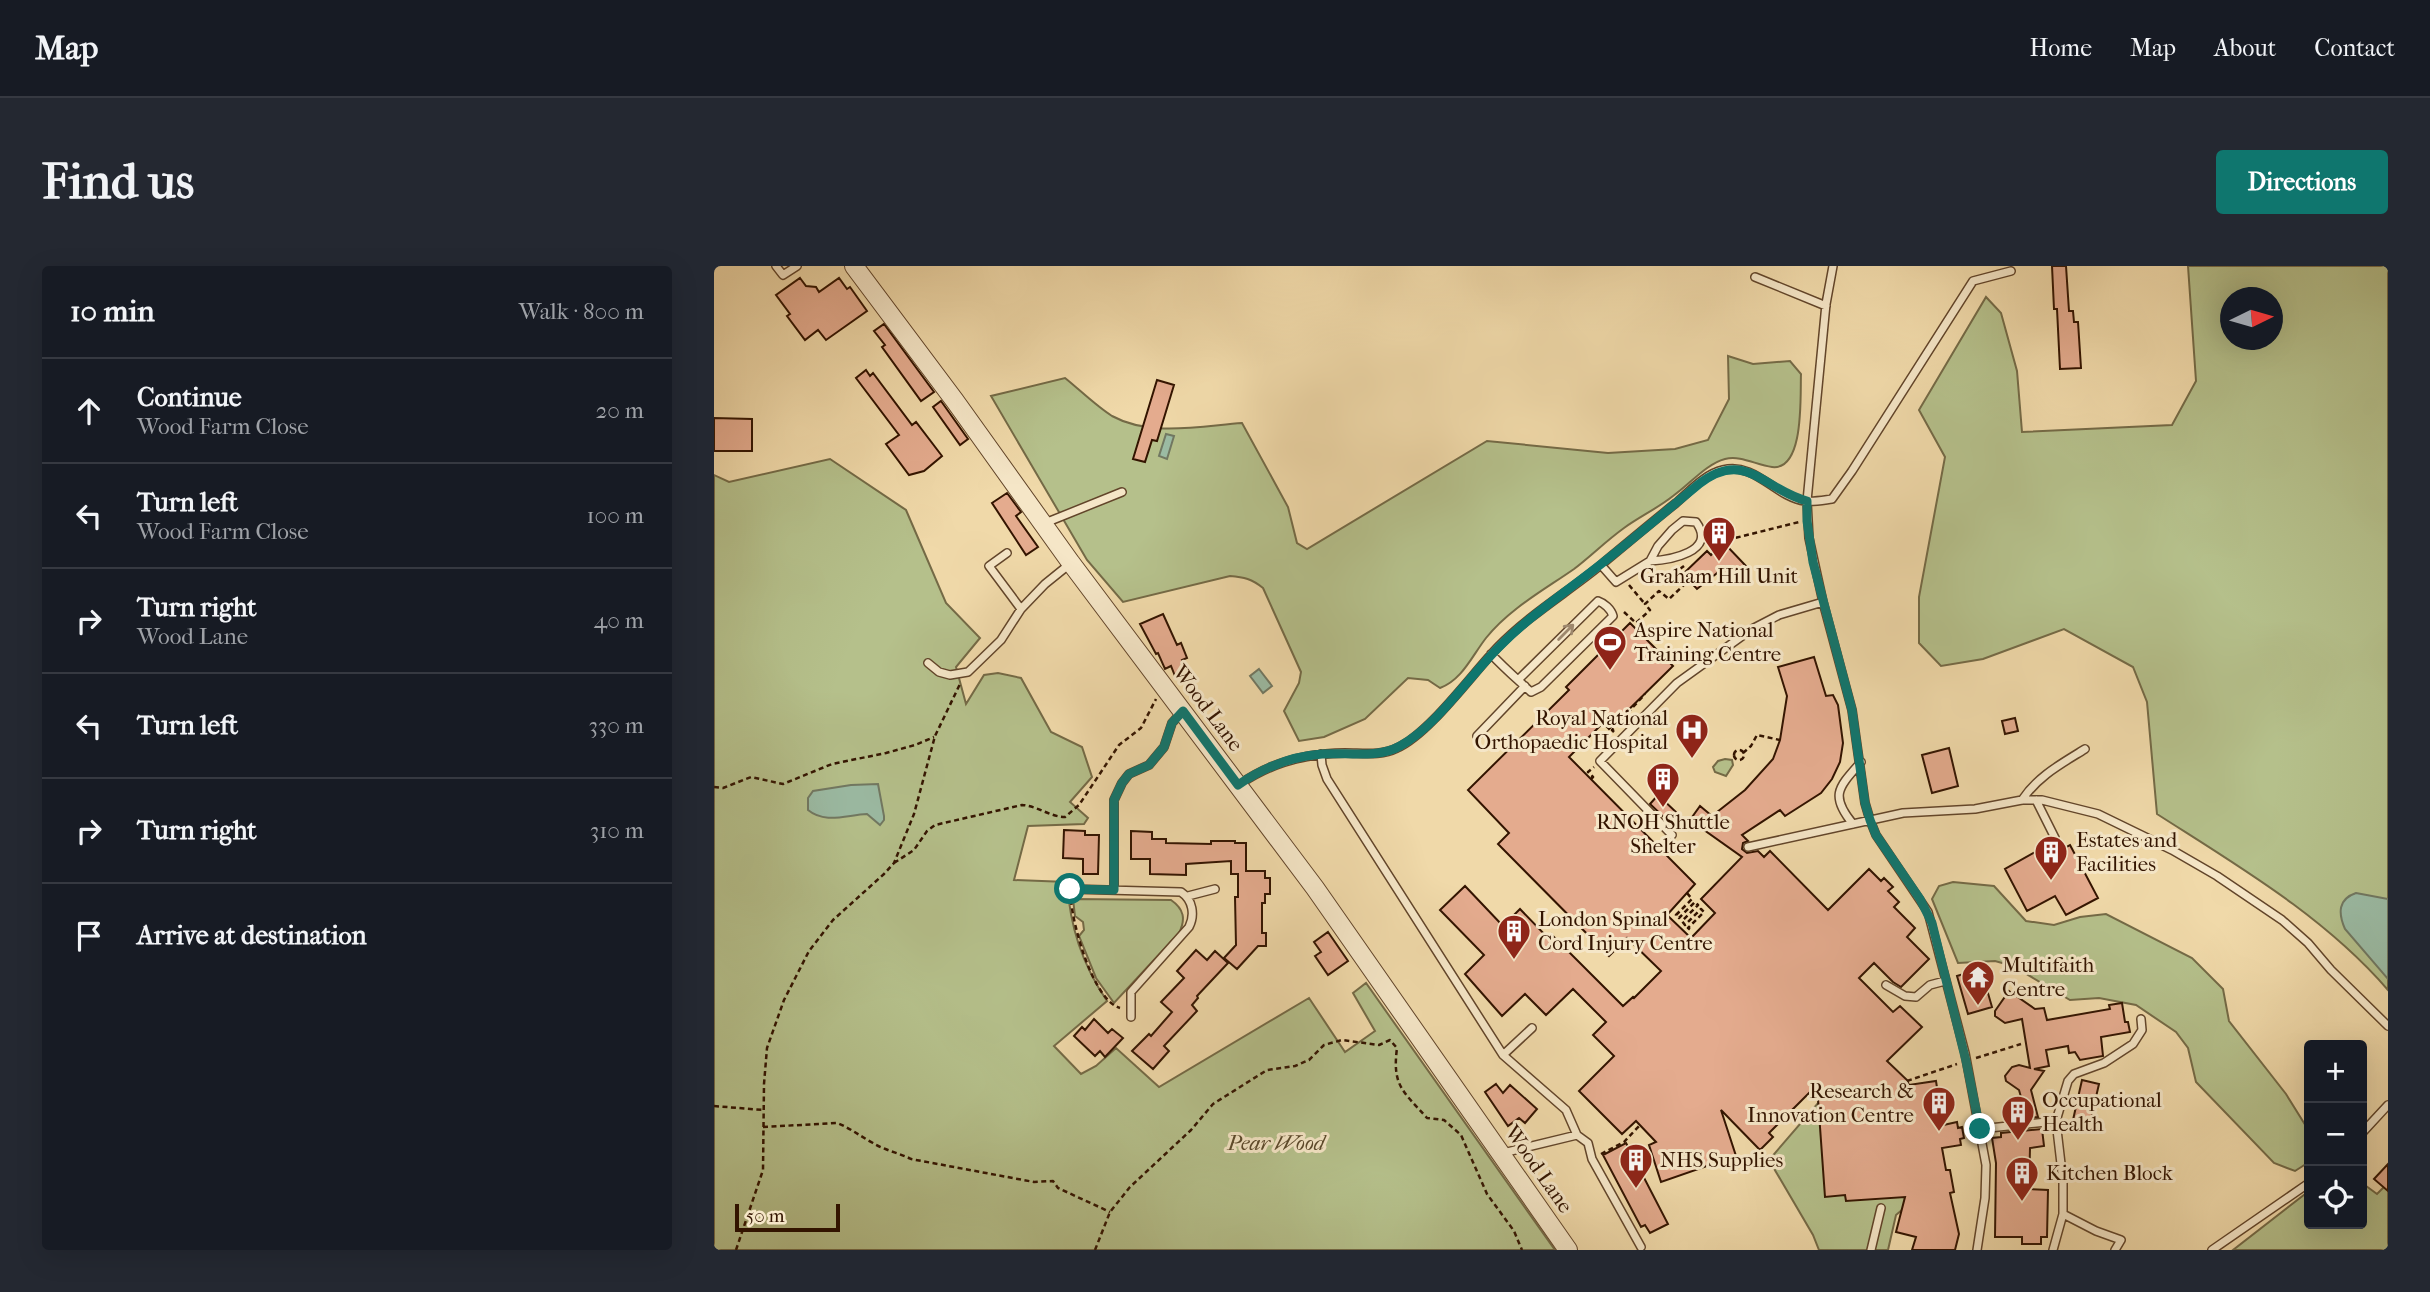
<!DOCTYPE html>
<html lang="en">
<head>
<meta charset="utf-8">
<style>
  body { margin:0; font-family:"IM FELL French Canon",serif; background:#242831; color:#f1f3f6 }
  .controls { position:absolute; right:21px; bottom:21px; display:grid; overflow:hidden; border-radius:7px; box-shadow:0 7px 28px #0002 }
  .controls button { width:63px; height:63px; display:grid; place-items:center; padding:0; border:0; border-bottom:2px solid #363941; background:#171b24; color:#f1f3f6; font:35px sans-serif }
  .compass { position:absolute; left:1506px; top:21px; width:63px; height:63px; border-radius:50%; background:#171b24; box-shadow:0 7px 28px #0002; rotate:85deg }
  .scale { position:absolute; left:21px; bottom:18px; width:105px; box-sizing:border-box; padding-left:7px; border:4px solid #331400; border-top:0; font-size:19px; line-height:24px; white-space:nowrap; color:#331400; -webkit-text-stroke:5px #f5e6c7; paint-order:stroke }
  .stop { position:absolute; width:21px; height:21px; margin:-16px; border:5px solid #0f766e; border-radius:50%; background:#fff }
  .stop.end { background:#0f766e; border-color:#fff; box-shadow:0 2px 7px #0008 }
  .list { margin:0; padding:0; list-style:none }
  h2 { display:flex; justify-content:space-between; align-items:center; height:91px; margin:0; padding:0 28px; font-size:30px }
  h2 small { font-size:23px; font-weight:400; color:#9ea1a6 }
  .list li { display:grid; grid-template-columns:46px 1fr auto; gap:21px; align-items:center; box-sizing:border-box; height:105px; padding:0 28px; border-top:2px solid #363941 }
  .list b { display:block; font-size:26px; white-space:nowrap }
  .list p { margin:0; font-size:23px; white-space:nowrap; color:#9ea1a6 }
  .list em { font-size:23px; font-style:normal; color:#9ea1a6 }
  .icon { flex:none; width:38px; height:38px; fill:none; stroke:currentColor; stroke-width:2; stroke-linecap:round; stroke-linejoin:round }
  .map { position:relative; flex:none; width:1674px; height:984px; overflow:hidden; border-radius:7px }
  header { display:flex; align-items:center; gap:42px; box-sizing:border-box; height:98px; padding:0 35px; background:#171b24; border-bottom:2px solid #363941 }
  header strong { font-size:33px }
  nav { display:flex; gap:38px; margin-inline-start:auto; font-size:24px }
  .intro { display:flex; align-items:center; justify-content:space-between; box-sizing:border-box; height:168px; padding:0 42px }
  h1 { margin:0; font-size:49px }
  .button { padding:18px 32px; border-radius:7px; background:#0f766e; color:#fff; font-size:24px; font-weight:700 }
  main { display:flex; gap:42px; padding:0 42px }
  aside { flex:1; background:#171b24; border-radius:7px; box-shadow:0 7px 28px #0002 }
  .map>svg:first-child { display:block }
  .green { fill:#b5c08b; stroke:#746a46; stroke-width:2; fill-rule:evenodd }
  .water { fill:#9bbba4; stroke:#717862; stroke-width:2 }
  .building { fill:#e4ab8e; stroke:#331400; stroke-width:2 }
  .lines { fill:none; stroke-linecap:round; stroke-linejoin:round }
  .service-casing { stroke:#62452a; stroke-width:10 }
  .tertiary-casing { stroke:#62452a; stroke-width:20 }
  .path { stroke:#331400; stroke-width:2.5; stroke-dasharray:5 3.5; stroke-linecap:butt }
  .service { stroke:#f5e6c7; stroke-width:7 }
  .tertiary { stroke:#f5e6c7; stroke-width:18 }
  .oneway { stroke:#9e886d }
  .route { stroke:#0f766e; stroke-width:9 }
  .labels { text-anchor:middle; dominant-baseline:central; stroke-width:6; stroke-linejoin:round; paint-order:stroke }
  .poi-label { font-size:21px; fill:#331400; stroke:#f5e6c7; text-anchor:start }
  .street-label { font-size:21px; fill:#331400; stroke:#f5e6c7 }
  .park-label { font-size:21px; font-style:italic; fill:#5a482a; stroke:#f5e6c7 }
</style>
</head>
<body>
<header>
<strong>Map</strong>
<nav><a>Home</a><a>Map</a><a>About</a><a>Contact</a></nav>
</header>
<div class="intro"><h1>Find us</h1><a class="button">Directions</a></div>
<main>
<aside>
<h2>10 min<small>Walk · 800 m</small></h2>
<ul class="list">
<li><svg class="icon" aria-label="ahead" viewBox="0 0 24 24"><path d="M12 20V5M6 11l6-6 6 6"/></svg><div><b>Continue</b><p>Wood Farm Close</p></div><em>20 m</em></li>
<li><svg class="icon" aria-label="left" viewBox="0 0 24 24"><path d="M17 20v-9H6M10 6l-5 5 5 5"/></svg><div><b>Turn left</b><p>Wood Farm Close</p></div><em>100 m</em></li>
<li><svg class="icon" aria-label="right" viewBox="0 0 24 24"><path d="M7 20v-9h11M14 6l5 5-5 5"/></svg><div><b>Turn right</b><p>Wood Lane</p></div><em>40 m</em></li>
<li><svg class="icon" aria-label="left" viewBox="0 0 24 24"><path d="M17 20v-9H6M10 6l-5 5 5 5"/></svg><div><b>Turn left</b></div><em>330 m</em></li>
<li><svg class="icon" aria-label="right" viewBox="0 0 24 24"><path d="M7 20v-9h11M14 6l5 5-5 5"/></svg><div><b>Turn right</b></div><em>310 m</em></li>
<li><svg class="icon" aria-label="arrive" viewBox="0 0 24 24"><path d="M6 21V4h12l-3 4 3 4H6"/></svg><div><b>Arrive at destination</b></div></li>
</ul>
</aside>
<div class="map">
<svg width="1674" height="984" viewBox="0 0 1674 984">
  <rect width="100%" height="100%" fill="#f0d9a9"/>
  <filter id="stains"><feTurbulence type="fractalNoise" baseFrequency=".00286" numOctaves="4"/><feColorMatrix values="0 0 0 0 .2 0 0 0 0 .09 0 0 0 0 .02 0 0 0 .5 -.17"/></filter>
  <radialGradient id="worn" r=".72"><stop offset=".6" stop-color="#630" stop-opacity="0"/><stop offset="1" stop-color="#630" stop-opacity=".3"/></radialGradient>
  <path class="green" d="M1474,0h200v724c-64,-74 -150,-124 -231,-176l-10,-112 -14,-35 -69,-38 -81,30 -42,7 -22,-23v-46l26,-140 -26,-47 67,-113 15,16 16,58 5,61 150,-7 24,-44zM1517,32h42v42h-42z
    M1014,90l25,8 37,-3 11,13c-1,20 4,97 -29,93 -16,-2 -31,-12 -47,-8 -19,5 -36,26 -52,37 -15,12 -34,21 -49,32 -18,13 -33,28 -50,41 -30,21 -65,40 -88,69 -14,18 -24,42 -46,50l-12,-8 -20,-2 -43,41 -41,18 -25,4 -15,-30 15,-28 2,-11 -38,-84c-11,-9 -19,-11 -33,-12l-107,26 -36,-42 -96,-164 74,-18c15,12 31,28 47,38 38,21 89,10 130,7l46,84 9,36 10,6 180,-108 121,12 67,-4 33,-9 21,-41z
    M116,193l76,51 40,93 34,35 -24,29 10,37 18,-29 14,-2 23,5 30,54 31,15 10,30 -22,25 18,16 -4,6 -56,2 -14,54 53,2c3,45 15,82 40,119l-53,45 27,28 15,-8 20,-18 43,39 150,-89 36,54 30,-21 -22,-38 13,-10 189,267h-841v-775l15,7z
    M1011,493l7,1 1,5 -7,11 -11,-4 -2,-5 5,-6z
    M1239,616l41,4 32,35 28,4 26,-8 26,-3 86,44 31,31 6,32 57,73 23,37v31l-14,9 -21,-8 -78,-81 -8,-34 -12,-16 -40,-27 -37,-7 -29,2 -57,-34 -18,-5 -37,2 -26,-64 7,-13z
    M359,633l98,1c13,9 15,19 8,33l-65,70 -18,-25 -17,-42 5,-6 -1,-8 -8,-6z
    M1136,800l59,118 -6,25 -7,6 -8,35h-69l-6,-15 -44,-75z
    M1648,917l15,11 11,-11v67h-155l76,-59v33h53z"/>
  <path class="water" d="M452,168l8,2 -7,23 -8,-3z
    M545,403l13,17 -9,7 -13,-17z
    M164,518l6,32v4l-4,5 -13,-11c-21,1 -42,10 -59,-4v-12l5,-7 38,-6z
    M1642,627l32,6v80l-43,-50c-7,-16 -7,-30 11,-36z"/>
  <path class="building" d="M1338,0h14l3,45h4l1,11h4l3,46 -21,1 -3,-60h-3z
    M86,12l6,8 10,1 3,5 20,-14 8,11 3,-2 17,24 -41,29 -8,-10 -13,10 -18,-24 3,-2 -14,-19z
    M170,58l50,68 -13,9 -39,-54 3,-2 -11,-14z
    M152,104l4,6 3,-3 39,52 4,-3 26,34 -18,15 -15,4 -23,-31 13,-9 -43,-57z
    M443,114l17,5 -17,56 -5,-1 -7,22 -12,-3z
    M227,135l27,38 -8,6 -27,-38z
    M0,152l38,1v32h-38z
    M293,227l14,19 -5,4 22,31 -12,8 -34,-52z
    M1010,277l22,23 -8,8 -5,-5 -7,7 -5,-6 -24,19 -14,-15 24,-23 4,4z
    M449,348l14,31 4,-2 6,15 -5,2 5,11 -12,5 -4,-10 -6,3 -7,-16 -2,1 -16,-30z
    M916,357l43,43 -64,63 -6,-6 -34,34 126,127 -28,31 24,23 24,-25 -14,-14 41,-42 -52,-37 10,-14 12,10 33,-26 28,-31 7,-19 7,-44 -9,-29 36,-10 12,39 7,-1 5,10 5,38 -3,19 -8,17 -11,14 -36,23 -5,-6 -38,25 6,6 -5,2 -1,6 5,4 11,-2 6,6 6,-6 58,59 41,-41 12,12 3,-3 9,9 -5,4 11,11 -5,5 21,21 -8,9 22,22 -28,28 -8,-5 -19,-19 -15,15 34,34 7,-6 22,21 -35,34 20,19 2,5 27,-4 3,20 -4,1 4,24 18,-4 1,6 4,-1 2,11 -4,1 1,6 -19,3 4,22h4l4,22 -4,1 9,41 -4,16h-43l4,-13 -20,-5 9,-35 -59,4 -1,-6 -20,2 -8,-112 -48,48 4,4 -13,13 -39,-40 15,46 -75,26 -12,-37 7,-3 -20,-21 -14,13 -43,-43 35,-35 -21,-21 13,-13 -33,-33 -27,26 -21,-21 -23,22 -37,-42 19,-19 -44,-45 25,-24 38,40 17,-17 27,28 4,-3 72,72 10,-9 1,1 27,-27 -34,-33 -18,18 -111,-112 11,-11 -41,-43 101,-100 -3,-3z
    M1301,452l3,13 -13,3 -3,-13z
    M1235,482l9,38 -26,7 -10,-38z
    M944,529l19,18 -8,9 -19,-18z
    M350,564l21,1v4h14l-1,39h-15v-15l-20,-1z
    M417,565l21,1v7h14v4l45,1v-3h24v2h11v28h19v7h5v16h-5v9h-3v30h4v13h-8l-21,23 -13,-11 12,-13 -1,-48h3v-23h-7v-13l-45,3v11l-36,-1v-15h-19z
    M1356,579l28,53 -32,17 -11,-19 -28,15 -22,-42 32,-18 5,9z
    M614,666l20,29 -20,14 -13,-19 6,-4 -7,-10z
    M482,684l11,10 8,-9 13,12 -31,33 1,2 -6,7 5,6 -33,35 5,5 -16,18 -21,-18 17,-17 2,2 21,-24 -11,-10 23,-24 -7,-7z
    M1267,703l11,38 -24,7 -11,-38z
    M1295,725l26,18 9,-1 3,12 63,-11 -1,-4 13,-2 3,19h3l2,10 -29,5 2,19 -23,4 -5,-8 -6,1 -1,-7 -22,4 3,16 -15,3 10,2 -13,19 7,27 -11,1 -8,-28 -13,-9 -1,-5 7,-9 7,-2 11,3 -8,-49 -17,4 -10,-7v-5z
    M380,753l14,14 4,-4 11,9 -18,19 -5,-6 -5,5 -21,-20 8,-9 3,3z
    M1368,814l17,4 -9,39 -17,-3z
    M782,818l7,9 7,-8 27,24 -12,14 -6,-5 -11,8 -23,-34z
    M1328,863l2,17 -14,2 -1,41 19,1 -1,47h-6v7h-19v-7h-27l1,-74 -4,-25 9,-1v-4z
    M912,877l42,81 -18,9 -5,-8 -4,2 -38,-72z
    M1674,898v27l-14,-12z"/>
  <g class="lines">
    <defs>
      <path id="service" d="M62,0l7,9 14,-9
        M1119,0l-7,38 -19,197 2,37 14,64 29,108 13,93 5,17 6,15 52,77 37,141 21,112 -1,33 -8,52
        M1041,11l71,29
        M331,257l77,-31
        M293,287l-18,13 32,43
        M887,299l15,17 34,-21 8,-15 14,-16 11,-9 13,1c22,30 -27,38 -46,39
        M777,388c13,14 27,26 40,38l10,-5 72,-71c-2,-7 -9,-13 -15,-15l-80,79
        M214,397l11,9 11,3 18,-3 33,-32 20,-31 24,-25 26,-21
        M763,470l48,-50
        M607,488l1,11 5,14 176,276 63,55 11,25 11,8 4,16 49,88
        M526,518c32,-22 66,-31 105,-31 18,0 36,3 52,-5 32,-14 75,-74 101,-101 31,-32 70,-55 104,-83 24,-20 49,-41 74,-61 14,-12 29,-29 47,-33 33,-8 52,27 82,31 9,1 19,-1 27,-2l20,-28 121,-190 38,-10
        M1308,534c16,-24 39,-36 63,-51
        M1322,534l19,38
        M1139,558c-24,-29 -14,-37 8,-62
        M958,569l-72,-74 77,-78 75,-54 27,-14 44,-13
        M1034,581l155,-34 72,-4 47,-9h20l56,14 74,36 45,26 65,44 26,23 23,27 57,56
        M356,623l111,3c12,8 14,23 8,35l-58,65v25
        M400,624v-90l8,-17 7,-9 20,-9 15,-18 8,-24 10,-11
        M474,630l27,-7
        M1172,719l19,11 11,1 14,-12 15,-4
        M789,789l29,-27
        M1266,863l76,-8
        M1648,867l26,-28
        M789,887l74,-18
        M1349,948v-33l-7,-60 12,-40 6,-7 30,-11 29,-19 9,-14 -1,-11
        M1157,984l10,-42
        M1339,984l10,-36 33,17 25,9 -6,10
        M1498,984l97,-67"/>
      <path id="tertiary" d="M140,0l101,135 116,162 244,325 253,362"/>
    </defs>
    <use href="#service" class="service-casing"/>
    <use href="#tertiary" class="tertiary-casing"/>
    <path class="path" d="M997,278l88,-22
      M915,319l16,19
      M910,346l12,11 14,-13 -5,-6 14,-13 10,8 17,-16 -10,-11 8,-6
      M900,466l-2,-2 33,-36
      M1020 489a5 5 0 1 1 10 0a5 5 0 1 1-10 0Z
      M1029,487l8,-7 6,-11 23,5
      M877,513l2,-2 -5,-5 6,-5
      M0,521l9,1 28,-11 32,7 49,-20 54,-11 29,-8 19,-8
      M180,597l20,-13 13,-19 8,-6 87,-20c16,1 28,12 43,12l14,-12 40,-60 22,-17 15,-29
      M973,627l5,6 -16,16 3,3 16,-16 3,3 -16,16 3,4 16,-16 3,3 -16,16 4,3
      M357,634c2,26 22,100 49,108
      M1262,792l45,-14
      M1193,815l50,-17
      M0,840l49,4
      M49,861l74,-4c13,5 23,13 36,20 11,7 26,10 38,16l123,23 19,-1 5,7 52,24
      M887,888l23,-12 16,-17
      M22,984l27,-80 1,-86 3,-36 17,-48 25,-49 24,-31 51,-46 10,-11 20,-49 21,-78 25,-52
      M381,984l15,-38 20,-25 61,-57 22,-26 54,-34 28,-4 14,-6 15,-15 18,-5 37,5 11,-5 7,8c-5,38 6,43 30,70l17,2 17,15 26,59 27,37 8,19"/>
    <use href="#service" class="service"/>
    <use href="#tertiary" class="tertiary"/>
  </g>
  <defs><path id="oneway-shaft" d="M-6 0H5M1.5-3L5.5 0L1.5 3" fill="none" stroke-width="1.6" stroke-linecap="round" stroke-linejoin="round" transform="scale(1.75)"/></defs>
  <use class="oneway" href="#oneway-shaft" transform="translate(852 366) rotate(-45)"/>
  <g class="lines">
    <path class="route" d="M356,623l44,1v-90l8,-17 7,-9 20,-9 15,-18 8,-24 11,-12 55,74c25,-17 53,-29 84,-31 25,-2 55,5 78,-8 37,-20 70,-71 101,-101 29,-29 63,-52 95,-77 35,-27 69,-56 103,-84 46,-36 65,6 108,17v20l6,41 39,148 13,93 5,17 6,15 44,64 12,24 34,138 14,68"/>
  </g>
  <defs>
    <symbol id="building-pin" viewBox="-11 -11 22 30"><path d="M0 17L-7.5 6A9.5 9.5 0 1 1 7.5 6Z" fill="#8f2418" stroke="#f5e6c7"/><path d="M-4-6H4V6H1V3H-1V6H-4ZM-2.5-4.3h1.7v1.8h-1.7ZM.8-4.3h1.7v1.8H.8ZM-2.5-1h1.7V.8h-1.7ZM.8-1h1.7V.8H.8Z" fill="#fff"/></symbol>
    <symbol id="stadium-pin" viewBox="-11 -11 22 30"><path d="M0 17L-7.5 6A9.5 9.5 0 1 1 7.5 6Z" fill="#8f2418" stroke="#f5e6c7"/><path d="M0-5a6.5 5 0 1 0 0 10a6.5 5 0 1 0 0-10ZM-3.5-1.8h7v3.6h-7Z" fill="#fff"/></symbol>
    <symbol id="hospital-pin" viewBox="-11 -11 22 30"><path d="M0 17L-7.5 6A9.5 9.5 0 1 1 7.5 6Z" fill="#8f2418" stroke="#f5e6c7"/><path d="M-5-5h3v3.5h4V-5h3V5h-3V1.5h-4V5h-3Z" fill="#fff"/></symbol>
    <symbol id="temple-pin" viewBox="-11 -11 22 30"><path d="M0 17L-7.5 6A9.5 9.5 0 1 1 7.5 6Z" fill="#8f2418" stroke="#f5e6c7"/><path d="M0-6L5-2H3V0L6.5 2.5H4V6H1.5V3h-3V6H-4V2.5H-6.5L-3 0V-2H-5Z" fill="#fff"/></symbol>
  </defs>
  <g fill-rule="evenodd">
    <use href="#building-pin" x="986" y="248" width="38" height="52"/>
    <use href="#stadium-pin" x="877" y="357" width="38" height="52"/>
    <use href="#hospital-pin" x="959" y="445" width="38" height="52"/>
    <use href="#building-pin" x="930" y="494" width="38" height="52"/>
    <use href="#building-pin" x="1318" y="567" width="38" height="52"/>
    <use href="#building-pin" x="781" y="646" width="38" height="52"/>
    <use href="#temple-pin" x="1245" y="692" width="38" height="52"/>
    <use href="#building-pin" x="1206" y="818" width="38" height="52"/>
    <use href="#building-pin" x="1285" y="827" width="38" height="52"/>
    <use href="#building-pin" x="903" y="875" width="38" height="52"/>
    <use href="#building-pin" x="1289" y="888" width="38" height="52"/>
  </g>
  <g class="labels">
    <g class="poi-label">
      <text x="1005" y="310" text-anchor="middle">Graham Hill Unit</text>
      <text x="920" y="364">Aspire National<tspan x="920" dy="24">Training Centre</tspan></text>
      <text x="954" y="452" text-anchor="end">Royal National<tspan x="954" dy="24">Orthopaedic Hospital</tspan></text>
      <text x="949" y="556" text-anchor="middle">RNOH Shuttle<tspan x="949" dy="24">Shelter</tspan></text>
      <text x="1362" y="574">Estates and<tspan x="1362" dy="24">Facilities</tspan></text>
      <text x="824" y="653">London Spinal<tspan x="824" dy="24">Cord Injury Centre</tspan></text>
      <text x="1288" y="699">Multifaith<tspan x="1288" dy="24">Centre</tspan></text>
      <text x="1200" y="825" text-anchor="end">Research &amp;<tspan x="1200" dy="24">Innovation Centre</tspan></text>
      <text x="1328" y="834">Occupational<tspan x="1328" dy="24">Health</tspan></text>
      <text x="946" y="894">NHS Supplies</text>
      <text x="1332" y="907">Kitchen Block</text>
    </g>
    <g class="street-label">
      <text transform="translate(494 442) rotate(53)">Wood Lane</text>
      <text transform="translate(825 903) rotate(55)">Wood Lane</text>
    </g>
    <g class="park-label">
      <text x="562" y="877">Pear Wood</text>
    </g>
  </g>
  <rect width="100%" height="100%" filter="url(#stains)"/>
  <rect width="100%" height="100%" fill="url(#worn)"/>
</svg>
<div class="controls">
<button>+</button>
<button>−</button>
<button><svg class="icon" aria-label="locate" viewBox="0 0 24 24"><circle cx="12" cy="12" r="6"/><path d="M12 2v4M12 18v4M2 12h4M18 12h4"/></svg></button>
</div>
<svg class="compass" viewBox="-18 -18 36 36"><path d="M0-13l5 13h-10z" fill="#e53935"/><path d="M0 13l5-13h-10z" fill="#9ea1a6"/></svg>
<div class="scale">50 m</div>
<div class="stop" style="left:356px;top:623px"></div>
<div class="stop end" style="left:1266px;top:863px"></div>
</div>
</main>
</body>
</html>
